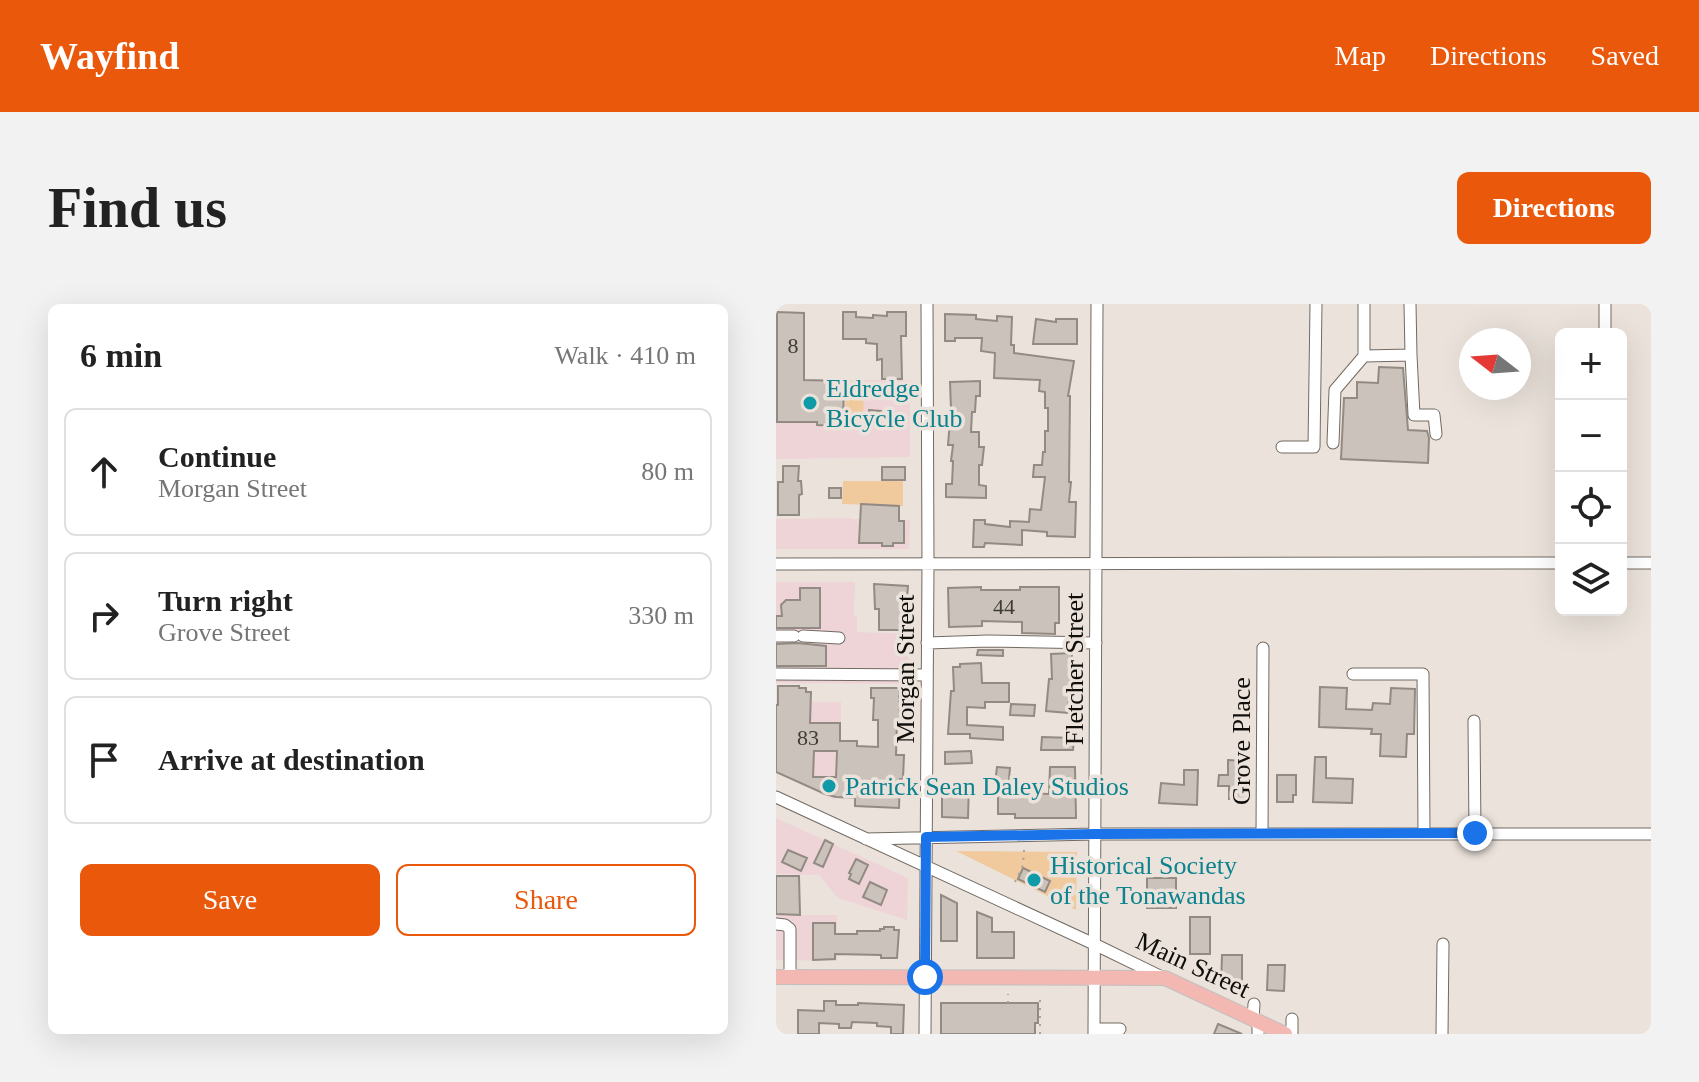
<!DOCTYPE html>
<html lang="en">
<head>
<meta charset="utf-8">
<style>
  body { margin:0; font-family:Georgia,serif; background:#f2f2f2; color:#222 }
  .controls { position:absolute; right:24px; top:24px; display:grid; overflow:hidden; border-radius:12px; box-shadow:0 8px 32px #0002 }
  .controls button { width:72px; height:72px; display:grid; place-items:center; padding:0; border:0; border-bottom:2px solid #e0e0e0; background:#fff; color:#222; font:40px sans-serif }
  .compass { position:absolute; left:683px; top:24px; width:72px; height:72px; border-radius:50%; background:#fff; box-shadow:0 8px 32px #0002; rotate:287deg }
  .stop { position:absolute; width:24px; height:24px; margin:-18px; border:6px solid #1a73e8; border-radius:50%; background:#fff }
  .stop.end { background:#1a73e8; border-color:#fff; box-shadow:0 2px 8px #0008 }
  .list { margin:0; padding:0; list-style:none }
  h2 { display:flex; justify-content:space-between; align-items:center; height:104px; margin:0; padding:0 32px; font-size:34px }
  h2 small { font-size:26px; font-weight:400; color:#767676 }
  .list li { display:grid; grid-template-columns:52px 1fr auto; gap:24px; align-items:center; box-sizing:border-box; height:128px; margin:0 16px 16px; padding:0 16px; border:2px solid #e0e0e0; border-radius:12px }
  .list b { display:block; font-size:30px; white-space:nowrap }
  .list p { margin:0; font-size:26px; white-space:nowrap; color:#767676 }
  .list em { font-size:26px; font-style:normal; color:#767676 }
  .actions { display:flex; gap:16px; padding:24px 32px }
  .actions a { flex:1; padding:18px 0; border:2px solid #ea580c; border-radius:12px; text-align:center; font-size:28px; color:#ea580c }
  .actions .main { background:#ea580c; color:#fff }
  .icon { flex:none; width:44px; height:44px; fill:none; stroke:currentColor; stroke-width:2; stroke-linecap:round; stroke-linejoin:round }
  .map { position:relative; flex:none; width:875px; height:730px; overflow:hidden; border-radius:12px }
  header { display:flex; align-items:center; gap:48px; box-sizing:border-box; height:112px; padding:0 40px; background:#ea580c; color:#fff }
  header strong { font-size:38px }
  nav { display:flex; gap:44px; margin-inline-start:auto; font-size:28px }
  .intro { display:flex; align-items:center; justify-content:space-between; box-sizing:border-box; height:192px; padding:0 48px }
  h1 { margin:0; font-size:56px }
  .button { padding:20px 36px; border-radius:12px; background:#ea580c; color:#fff; font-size:28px; font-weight:700 }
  main { display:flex; gap:48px; padding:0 48px }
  aside { flex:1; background:#fff; border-radius:12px; box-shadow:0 8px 32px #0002 }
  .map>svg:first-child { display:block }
  .commercial { fill:#eed3d7 }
  .green { fill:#f0c99d }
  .building { fill:#cbc3bb; stroke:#928b83; stroke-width:2; fill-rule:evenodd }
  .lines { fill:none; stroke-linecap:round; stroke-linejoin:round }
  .minor-casing { stroke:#716a63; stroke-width:13 }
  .major-casing { stroke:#c1c0c0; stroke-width:16 }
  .path { stroke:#a8a29c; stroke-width:2; stroke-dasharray:2 6; stroke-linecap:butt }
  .minor { stroke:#fff; stroke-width:11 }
  .major { stroke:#f3b8b2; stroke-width:14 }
  .route { stroke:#1a73e8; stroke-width:10 }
  .culture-dot { fill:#0f9aa8; stroke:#ebe3db; stroke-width:3 }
  .labels { text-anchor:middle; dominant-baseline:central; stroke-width:7; stroke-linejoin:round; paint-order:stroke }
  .number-label { font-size:22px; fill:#3f3b37 }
  .culture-label { font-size:26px; fill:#0d838f; stroke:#ebe3db; text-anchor:start }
  .street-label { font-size:26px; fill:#100e0b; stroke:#ebe3db }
</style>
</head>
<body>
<header>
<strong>Wayfind</strong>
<nav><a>Map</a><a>Directions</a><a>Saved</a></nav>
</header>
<div class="intro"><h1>Find us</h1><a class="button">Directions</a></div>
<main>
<aside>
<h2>6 min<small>Walk · 410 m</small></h2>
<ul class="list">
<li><svg class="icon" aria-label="ahead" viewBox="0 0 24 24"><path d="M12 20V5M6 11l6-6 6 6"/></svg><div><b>Continue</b><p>Morgan Street</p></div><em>80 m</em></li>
<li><svg class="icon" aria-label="right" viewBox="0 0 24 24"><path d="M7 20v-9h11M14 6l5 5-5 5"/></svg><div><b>Turn right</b><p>Grove Street</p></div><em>330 m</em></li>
<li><svg class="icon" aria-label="arrive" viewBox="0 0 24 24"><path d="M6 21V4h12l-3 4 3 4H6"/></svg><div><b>Arrive at destination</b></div></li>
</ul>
<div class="actions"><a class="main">Save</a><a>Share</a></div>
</aside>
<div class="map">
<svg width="875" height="730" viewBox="0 0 875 730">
  <rect width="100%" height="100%" fill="#ebe3db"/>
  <path class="commercial" d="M0,76h134v77l-134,2z
    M75,214v1l59,1 -1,29h-133v-30z
    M0,278h79l-1,33 3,1v16l52,2 -1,50 -132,-1z
    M0,398h65v50h-6v48l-59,-28z
    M0,514l132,60 -1,42 -69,-22 -19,-23 -43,-1z
    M0,611h61v46l-61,-1z"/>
  <path class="green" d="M70,85h18l-1,31h-18z
    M67,177h60v25l-61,-2z
    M180,547l121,1 -1,58z"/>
  <path class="building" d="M1,8l27,1v67l40,1 -1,45 -26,-1v-3h-40z
    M67,8h13v5l17,1v-3l14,1v-4h19v24h-5l1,43h-20v-20l-5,1v-16l-11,-1v-4h-23z
    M169,10l31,1v4l21,2v-5l15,1 -1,28h3v8l60,8 -6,35h2l-1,86h2l-2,20h7l-1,35 -28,-1v-4l-25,-2v15l-37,-2 -1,4h-11l1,-27h11v4l25,3v-6l19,1 1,-13 11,1 4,-33h-12l1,-12h8l1,-13h2v-21h3v-23h-3v-16l-6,-1 1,-11 -46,-2 1,-25 -14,-2 1,-13h-27v3h-10z
    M260,15l20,3v-3h21v25h-44z
    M603,63l24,1 5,62 19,1 2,7 -1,25 -87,-4 3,-61h13v-16l21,1z
    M204,77v15h-4l-1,16h-3l-1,20h8v15h5l-2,18h-3v20l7,1v12l-40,-1v-13h6l1,-23h-2l2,-16h-5l3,-36 -1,-27z
    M93,106l12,1v14h-12z
    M7,162h16l-1,15h3l1,13 -3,1v20h-21v-33h5z
    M106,163h23v13h-23z
    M53,184h12v10h-12z
    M85,200l38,2v15h5v22h-11v3h-11v-3h-23z
    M98,280l34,2 -1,12h-3v18h-4v14h-21v-21h-4z
    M205,283v3h39v-3h39v36h-4v11l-33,-1v-11l-40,-1v5l-33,1 -1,-39z
    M24,284h20v40h-44v-12h6l-1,-11 5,-5h14z
    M22,339l28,3v20h-50v-22z
    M202,346h25v6l-26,-1z
    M296,349l-4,60 -22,-2 3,-32h3l-1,-25z
    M205,359l1,20h27v19h-24v6l-18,-1v18l36,2v13l-33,-2v-4h-22l3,-43h3l-1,-24h7v-3z
    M2,382h21v2h7v4h5l-1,31h30v18h17v5l21,1v-27h-5l1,-22h-3v-10h28l1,33h-3l-1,34h8l-1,24h-3l-1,29 -44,-2v-8l-19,-1 -11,-3 -49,-22v-67h2zM38,447h23l-1,26h-23z
    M544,383l27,1 -1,21 26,1 1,-7 17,1 1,-16 24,1 -1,45h-7l-1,23 -26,-1 1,-22h-10l1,-5 -53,-2z
    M235,400l24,1 -1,11 -24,-1z
    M266,433l32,1 -1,12h-32z
    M195,447l1,12 -27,1v-12z
    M539,453h11v21l27,1 -1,24 -39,-1z
    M452,456l16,1v7h3l-1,17h4l-1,15 -20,-1v-13h-11l1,-11h9z
    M221,463l13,1 -2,22h17v3l24,1 1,-27h25l1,51h-61v-4h-17v-31h-3z
    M408,466h14l-1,35 -38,-2 2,-20 23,2z
    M501,471h19v20h-3v7h-16z
    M166,480h27l-1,34 -26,-1z
    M49,536l8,4 -10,23 -9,-4z
    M12,546l19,8 -6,13 -19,-9z
    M80,555l12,6 -9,19 -10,-5 2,-5 -2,-1z
    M247,564l27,13 -5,11 -27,-13z
    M0,572h23l1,39 -24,-1z
    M371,574h29v30h-29z
    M94,578l17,8 -6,15 -18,-8z
    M165,591l16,8v38h-16z
    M201,608l15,6v14h22v26h-37z
    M414,613h20v37h-20z
    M37,619h22v11h22v-3h23v-2h4v-2h10v3h5l-2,28h-16v-3l-46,-1v5l-22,1z
    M446,651h20v38h-6l-15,-7z
    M492,661h17l-1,26 -17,-1z
    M48,697h12v4h22v-2l46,2 -1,29h-12v-7l-14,-1v-3l-25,-1 -1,6h-12v-4l-20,-1v11h-21v-24l26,1z
    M165,699h97v20h-3v11h-94z
    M442,720l24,10h-28z"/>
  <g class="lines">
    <defs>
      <path id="minor" d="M588,0v52l47,-1 -1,-51
        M829,30v-30
        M635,51l3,60h20l2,19
        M557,139l2,-53 29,-34
        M506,143h32l2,-143
        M845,259h30
        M0,260l785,-1
        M0,332h18
        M27,332l36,2
        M151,339l61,-2 108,2
        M0,370l151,1
        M577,370h70l1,159
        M698,417l1,112
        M0,493l318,147 70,34
        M486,530l1,-186
        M90,535l229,-5h556
        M0,620l9,1 5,4v48
        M477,715l1,-15
        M482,718v12
        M318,725h26
        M149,730l3,-470 -1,-260
        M318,730l3,-730
        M516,730v-15
        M666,730l1,-90"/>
      <path id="major" d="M0,673l389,1 120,56"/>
    </defs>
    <use href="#minor" class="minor-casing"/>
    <use href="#major" class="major-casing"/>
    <path class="path" d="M239,578l8,-17 1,-15
      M232,699v-9
      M264,730v-40"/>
    <use href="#minor" class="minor"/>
    <use href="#major" class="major"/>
  </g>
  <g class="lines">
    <path class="route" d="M149,673l1,-140 169,-3 380,-1"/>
  </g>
  <g class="culture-dot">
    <circle cx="34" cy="99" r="8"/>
    <circle cx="53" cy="482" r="8"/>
    <circle cx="258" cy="576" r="8"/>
  </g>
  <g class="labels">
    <g class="number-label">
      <text x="17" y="41">8</text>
      <text x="228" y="302">44</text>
      <text x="32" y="433">83</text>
    </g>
    <g class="culture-label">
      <text x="50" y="84">Eldredge<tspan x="50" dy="30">Bicycle Club</tspan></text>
      <text x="69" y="482">Patrick Sean Daley Studios</text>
      <text x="274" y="561">Historical Society<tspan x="274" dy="30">of the Tonawandas</tspan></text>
    </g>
    <g class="street-label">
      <text transform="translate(129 365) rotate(-90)">Morgan Street</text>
      <text transform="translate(298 365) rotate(-90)">Fletcher Street</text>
      <text transform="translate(465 437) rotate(-90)">Grove Place</text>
      <text transform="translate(417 661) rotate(25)">Main Street</text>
    </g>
  </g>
</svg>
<div class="controls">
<button>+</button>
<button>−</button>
<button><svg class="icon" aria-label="locate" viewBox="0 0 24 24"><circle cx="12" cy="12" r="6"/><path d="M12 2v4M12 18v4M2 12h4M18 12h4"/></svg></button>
<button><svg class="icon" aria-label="layers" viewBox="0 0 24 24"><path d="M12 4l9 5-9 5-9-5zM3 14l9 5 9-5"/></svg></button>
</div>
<svg class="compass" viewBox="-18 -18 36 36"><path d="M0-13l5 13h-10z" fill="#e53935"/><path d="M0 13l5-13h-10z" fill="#767676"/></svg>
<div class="stop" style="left:149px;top:673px"></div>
<div class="stop end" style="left:699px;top:529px"></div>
</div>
</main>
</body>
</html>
